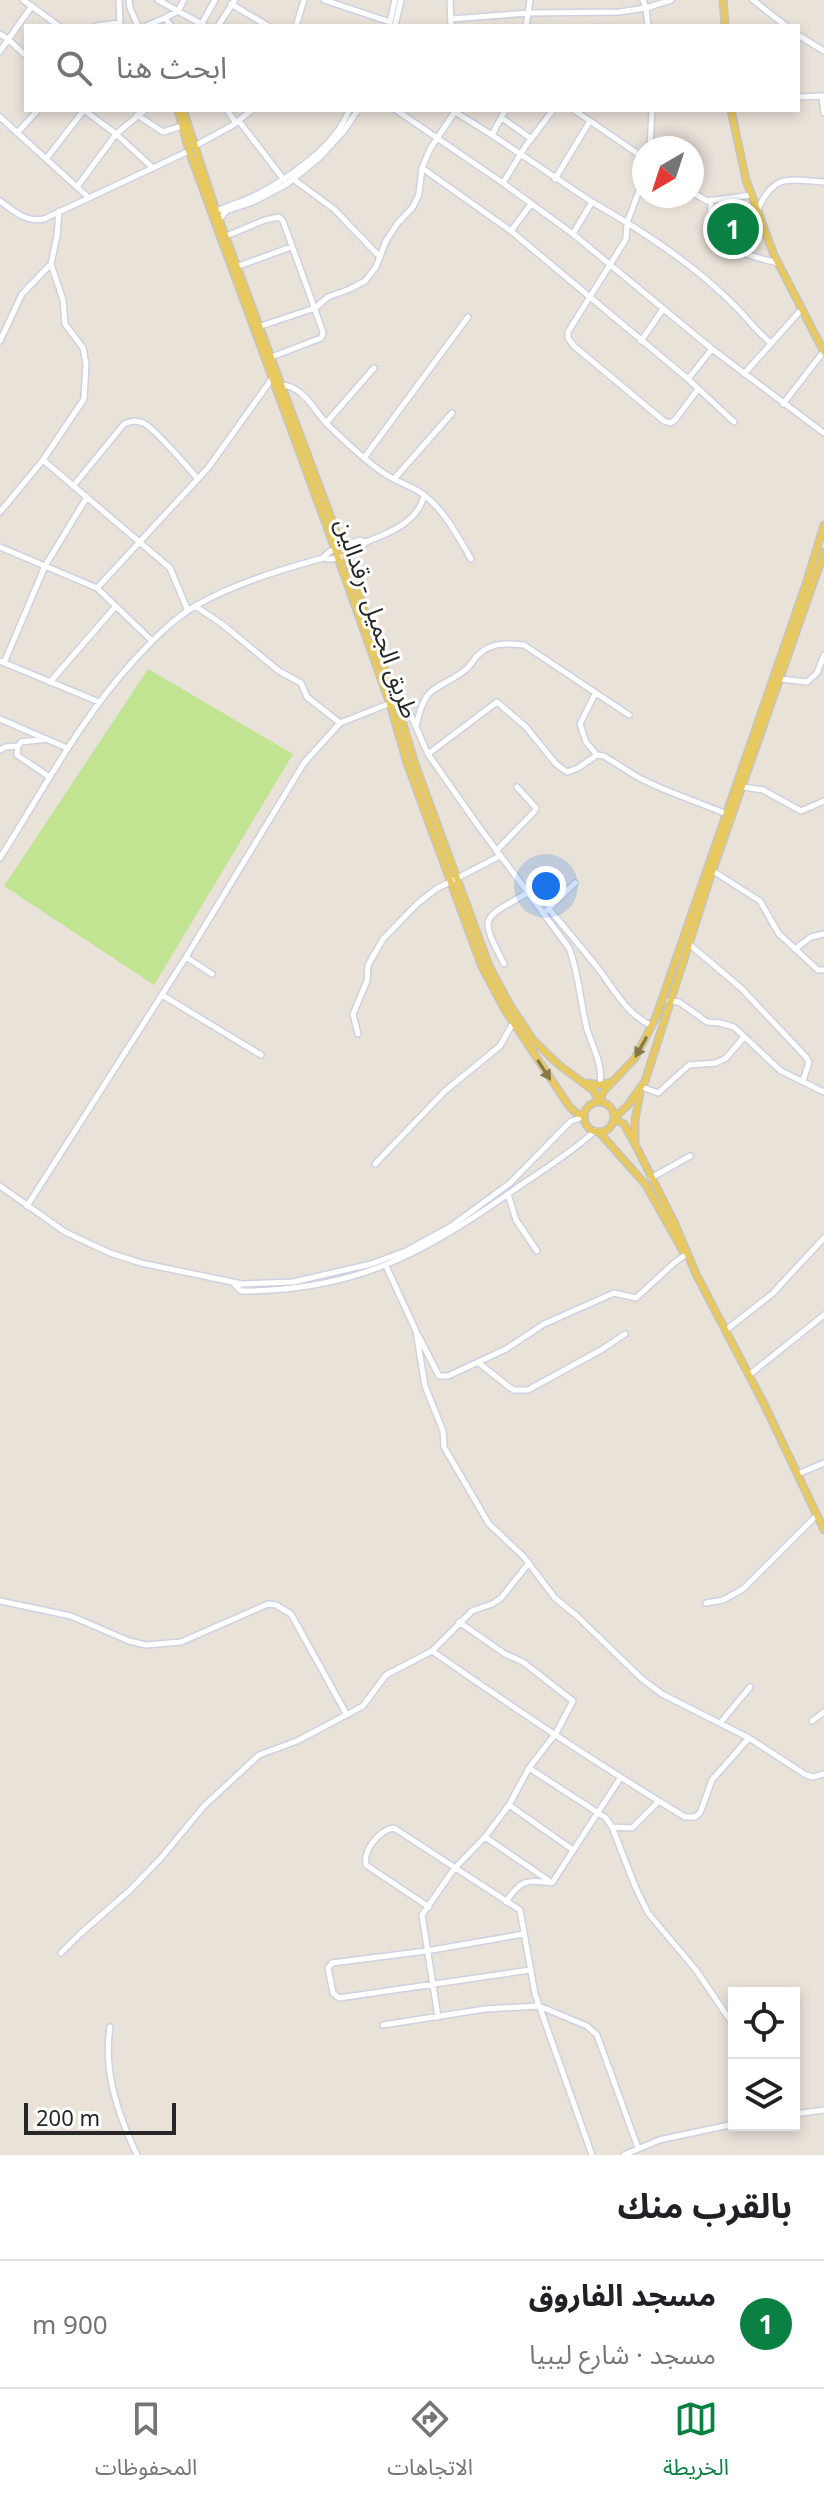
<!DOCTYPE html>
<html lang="ar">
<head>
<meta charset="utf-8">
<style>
  body { margin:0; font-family:"Noto Sans","Noto Sans Arabic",sans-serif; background:#f2f2f2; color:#202124; direction:rtl }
  .controls { position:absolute; right:24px; bottom:24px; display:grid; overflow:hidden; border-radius:0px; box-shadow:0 4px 12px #0003 }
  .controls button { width:72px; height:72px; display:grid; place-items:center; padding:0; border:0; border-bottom:2px solid #e0e0e0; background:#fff; color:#202124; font:40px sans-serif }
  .compass { position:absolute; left:632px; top:136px; width:72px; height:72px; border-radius:50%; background:#fff; box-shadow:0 4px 12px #0003; rotate:219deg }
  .scale { position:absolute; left:24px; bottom:20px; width:152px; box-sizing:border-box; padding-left:8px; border:4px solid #272727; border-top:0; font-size:22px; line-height:28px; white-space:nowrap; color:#272727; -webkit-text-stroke:6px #fff; paint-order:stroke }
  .you { position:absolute; left:546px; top:886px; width:28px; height:28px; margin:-20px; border:6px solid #fff; border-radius:50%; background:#1a73e8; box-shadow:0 0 0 12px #1a73e833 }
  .badge { display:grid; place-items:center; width:52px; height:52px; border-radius:50%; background:#0b8043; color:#fff; font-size:26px; font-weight:700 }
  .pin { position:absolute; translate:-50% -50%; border:4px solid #fff; box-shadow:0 2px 8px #0006 }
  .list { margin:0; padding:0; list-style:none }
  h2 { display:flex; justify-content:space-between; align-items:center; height:104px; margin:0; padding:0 32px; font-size:34px }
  h2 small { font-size:26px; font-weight:400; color:#757577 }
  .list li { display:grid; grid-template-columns:52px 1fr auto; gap:24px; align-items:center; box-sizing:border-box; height:128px; padding:0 32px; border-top:2px solid #e0e0e0 }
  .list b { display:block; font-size:30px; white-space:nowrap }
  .list p { margin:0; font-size:26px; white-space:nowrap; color:#757577 }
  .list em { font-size:26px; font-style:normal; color:#757577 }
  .icon { flex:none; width:44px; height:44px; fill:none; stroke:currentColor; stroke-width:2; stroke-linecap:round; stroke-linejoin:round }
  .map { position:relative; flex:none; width:824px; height:2155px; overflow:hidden; direction:ltr }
  .search { position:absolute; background:#fff; box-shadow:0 4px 12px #0003; left:24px; right:24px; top:24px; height:88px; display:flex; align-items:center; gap:20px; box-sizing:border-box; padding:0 28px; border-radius:0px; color:#757577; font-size:30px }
  .sheet { height:232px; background:#fff }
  nav { display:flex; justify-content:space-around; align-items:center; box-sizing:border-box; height:112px; border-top:2px solid #e0e0e0; background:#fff; font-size:22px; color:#757577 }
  nav a { display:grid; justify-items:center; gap:4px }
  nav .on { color:#0b8043 }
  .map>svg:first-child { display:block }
  .pitch { fill:#c1e493 }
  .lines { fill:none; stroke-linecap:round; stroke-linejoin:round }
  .minor-casing { stroke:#ced1df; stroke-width:8 }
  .major-casing { stroke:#c3c3c3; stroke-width:9 }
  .minor { stroke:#fff; stroke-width:5 }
  .major { stroke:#e8c95f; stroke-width:6 }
  .oneway { fill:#887843 }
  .labels { text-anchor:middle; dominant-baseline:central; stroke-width:6; stroke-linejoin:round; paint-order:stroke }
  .street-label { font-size:24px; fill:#272727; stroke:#fff }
</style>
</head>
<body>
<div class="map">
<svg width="824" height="2155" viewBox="0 0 824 2155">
  <rect width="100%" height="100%" fill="#e9e2d9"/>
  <path class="pitch" d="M148,669l145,85 -139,231 -150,-99z"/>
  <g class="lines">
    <defs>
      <path id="minor" d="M23,0l36,26
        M129,0l1,8 8,18
        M158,0l47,26
        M324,0l66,22
        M450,0l1,26
        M643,0l3,8 2,18
        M753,0l33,26
        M231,4l37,22
        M451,19l78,-6 90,-1 27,-4 25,-8
        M201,25l14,-25
        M96,26l24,-3 -1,-23
        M146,26l19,-8
        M171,26l-6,-8 13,-7 6,-11
        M218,26l17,-26
        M296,26l8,-26
        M389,26l6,-26
        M395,26l6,-26
        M526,26l4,-26
        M0,34l8,5 18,17
        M798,35l26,16
        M0,51l32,-45
        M822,96l2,17
        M798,97l26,-1
        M84,110l32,24 37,34
        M227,110l9,13
        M396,110l107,73 70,51 139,115 112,84
        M452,110l40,25
        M456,110l-26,39 -8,19 89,63 177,148 46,43
        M505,110l-13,25 100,67
        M574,110l70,48
        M137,115l26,17 19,-6
        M0,117l88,80
        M502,118l28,20
        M239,121l45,59
        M17,133l21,-23
        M195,146l38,-21 19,-15
        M650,148l2,-38
        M46,159l38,-49
        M644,177l-17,46 -1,16 -58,93v6l6,8 90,75 6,2 5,-3 23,-31
        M293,179l41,30 46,48
        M555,179l35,-58
        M503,183l22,-36 28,-37
        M77,187l39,-53 29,-24
        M692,192l15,9 45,-6
        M711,200c-4,45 30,54 67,63
        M0,201c14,10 26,22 44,18l145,-68
        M758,209c17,-37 31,-29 66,-27
        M213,213c13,-7 27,-10 41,-17 33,-16 82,-50 95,-86
        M220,219l6,-8 27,-9 34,-18 32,-26 24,-26 15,-22
        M511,231l20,-27
        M573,234l19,-32 2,1c50,29 101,62 142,104 12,12 21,25 35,36
        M226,236l39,-16 14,-3 4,4 39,108 1,5 -2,4 -52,20
        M236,267l55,-20
        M258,327l57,-19 13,-11 22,-8 15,-8 11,-14 10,-26 11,-17 16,-17 6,-13 3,-26
        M0,341l22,-47 29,-30 6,-28 2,-25
        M641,341l22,-32
        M744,374l57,-64
        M688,379l24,-30
        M279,385c24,-1 35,26 50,41 18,17 36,35 56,48 12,8 27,12 39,21 21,16 34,42 47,64
        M783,404l41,-53
        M326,423l48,-55
        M364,458l104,-141
        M43,460l127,108 18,43
        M394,479l58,-66
        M74,485l50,-61c7,-3 12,-4 19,-1 11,4 45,45 55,56
        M0,512l43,-52 41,-61 2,-35 -3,-16 -18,-24 -2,-24 -12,-36
        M0,547l97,41 55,53
        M323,558c8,-11 25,-14 37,-18l6,2c23,-9 52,-20 58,-46
        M97,588l111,-120 63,-88
        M195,606l27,18 57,47 22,12 6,14 33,26
        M0,661l99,41
        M4,663l41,-97 42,-69
        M781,679l26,3 10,-9 7,-18
        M50,682l66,-76
        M595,694l-15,30 6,18 11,13
        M0,719l67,29
        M416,726c10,-43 17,-33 48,-55 6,-4 8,-9 12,-14 14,-15 29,-14 48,-12l105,70
        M47,739l-26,3 -3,4 -1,9 31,21
        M0,750l5,-3 13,-1
        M428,754l69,-52 29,25 30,37 11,8 11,-4 19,-13 7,1 35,22 24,11 64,25
        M743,787l20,3 38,21 23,-10
        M496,851l38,-39 2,-4 -19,-21
        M0,858c44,-69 81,-141 137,-201 18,-19 37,-39 60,-52 39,-22 83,-35 126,-47 12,4 35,-6 43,-16
        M713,871l47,30 19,33 39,36h6
        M549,909c16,19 33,39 48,58 18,23 28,46 55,59
        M547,910l28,-27
        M689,944l52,44 65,69 3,5 -6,19
        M795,949l16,-12 13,-3
        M186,957l26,17
        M504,964c-26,-51 -22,-44 25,-72
        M162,995l99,60
        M669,1001l10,1 28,20 13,1 14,4 47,44 43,21
        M358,1034l-5,-20 14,-33 1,-16 15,-26 34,-35 19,-15 64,-33
        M642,1087l16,6 31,-28 27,-2 10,-5 18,-21
        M375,1164l70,-73 55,-45 13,-23
        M651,1178l39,-22
        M0,1186l65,46 45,21 31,10 101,21 51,-2 78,-18 35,-13 44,-24 59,-43 62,-63 12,-4
        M508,1194l8,26 21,31
        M27,1206l159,-249 118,-194 36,-40 56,-22 12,8 20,45 49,70 92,124c10,26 11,54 18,81 6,19 16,35 13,56
        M386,1266l30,65 9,55 18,45 1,16 45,77 35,33 31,41 23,19 64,62 20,15 87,44 57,37 7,2 11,-3
        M234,1284l7,7c119,0 186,-40 280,-106 25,-17 51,-33 74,-54
        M726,1330l46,-36 52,-56
        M418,1335l21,41h9l58,-27 38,-25 70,-31 22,5 38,-35 14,-10
        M479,1363l30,24 5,3h14l73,-40 24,-16
        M749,1375l75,-60
        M798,1474l26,-11
        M0,1601l71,15 58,25 17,4 35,-3 87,-38 8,1 15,9 56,101
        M706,1603l17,-3 20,-11 74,-74
        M432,1651c83,58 167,114 253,166h10l5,-4 12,-33 37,-42
        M812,1721l12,-9
        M721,1722l29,-35
        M529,1768l77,50 6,9 23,59 13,27 48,57 38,56
        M509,1805l64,45
        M612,1827l20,1 27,-27
        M485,1837l63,43
        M506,1902c14,-22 21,-23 46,-19l69,-106
        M429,1907l-63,-42c-3,-15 13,-35 28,-37l126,82 15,84 57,161
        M524,1934l-98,17 -94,12 -4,5 5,25 6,5 191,-28
        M61,1953l19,-19 49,-43 32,-33 43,-52 55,-51 38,-14 66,-35 23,-31 46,-24 40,-40 20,-7 9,-6 28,-35
        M438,2017l-16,-102 32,-46 31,-32 24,-32 20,-37 27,-35 17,-32 -50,-39 -18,-8 -46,-32
        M383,2025l102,-16 54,-3 48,20 10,9 41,113
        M110,2027c-7,44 8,88 27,128
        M794,2114l30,-4
        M624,2155l35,-15 75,-16"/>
      <path id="major" d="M723,0l2,26
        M178,110l11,41 141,384 60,169 17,59 75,204 23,43 64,96 7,7 7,2
        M183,110l33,101 126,336 54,154 19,63 74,202 21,39 23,35 26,25 35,26 4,10
        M731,110l15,70 28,75 50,97
        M587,1083l13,2 11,-3
        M600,1101l3,-9 32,-34 21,-41 150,-433 18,-59
        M584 1117a15 15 0 1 1 30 0a15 15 0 1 1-30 0Z
        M614,1118l14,-13 17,-24 66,-206 113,-323
        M614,1119l10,5 11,20 40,80 21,50 68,130 60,126
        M599,1132l47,53 37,66
        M635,1141v-21l5,-27"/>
    </defs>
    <use href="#minor" class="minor-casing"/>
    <use href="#major" class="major-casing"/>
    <use href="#minor" class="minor"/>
    <use href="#major" class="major"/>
  </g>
  <defs><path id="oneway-solid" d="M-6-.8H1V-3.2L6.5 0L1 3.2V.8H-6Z" transform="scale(2)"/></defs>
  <g class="oneway">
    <use href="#oneway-solid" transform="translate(641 1047) rotate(119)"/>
    <use href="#oneway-solid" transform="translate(544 1070) rotate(57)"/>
  </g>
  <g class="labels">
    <g class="street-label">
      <text transform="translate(378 618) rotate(71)">طريق الجميل -رقدالين</text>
    </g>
  </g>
</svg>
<div class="controls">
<button><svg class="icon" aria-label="locate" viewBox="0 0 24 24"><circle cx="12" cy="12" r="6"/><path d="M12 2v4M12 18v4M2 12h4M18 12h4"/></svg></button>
<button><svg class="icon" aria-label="layers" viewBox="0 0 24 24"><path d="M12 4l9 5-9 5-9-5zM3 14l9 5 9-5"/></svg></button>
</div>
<svg class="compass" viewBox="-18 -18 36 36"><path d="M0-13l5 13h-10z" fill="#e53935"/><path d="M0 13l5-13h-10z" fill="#757577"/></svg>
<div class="scale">200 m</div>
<div class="you"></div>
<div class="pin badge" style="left:733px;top:229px">1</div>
<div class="search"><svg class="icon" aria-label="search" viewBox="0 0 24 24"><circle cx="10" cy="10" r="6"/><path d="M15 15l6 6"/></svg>ابحث هنا</div>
</div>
<section class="sheet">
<h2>بالقرب منك<small></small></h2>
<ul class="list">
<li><span class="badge">1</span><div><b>مسجد الفاروق</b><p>مسجد · شارع ليبيا</p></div><em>900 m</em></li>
</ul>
</section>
<nav>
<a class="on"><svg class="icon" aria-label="map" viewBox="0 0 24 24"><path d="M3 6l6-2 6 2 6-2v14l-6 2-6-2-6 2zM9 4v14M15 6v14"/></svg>الخريطة</a>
<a><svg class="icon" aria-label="directions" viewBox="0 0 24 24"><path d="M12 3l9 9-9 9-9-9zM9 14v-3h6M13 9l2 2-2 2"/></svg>الاتجاهات</a>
<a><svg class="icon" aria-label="saved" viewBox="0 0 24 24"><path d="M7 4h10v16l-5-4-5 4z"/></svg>المحفوظات</a>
</nav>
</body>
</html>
